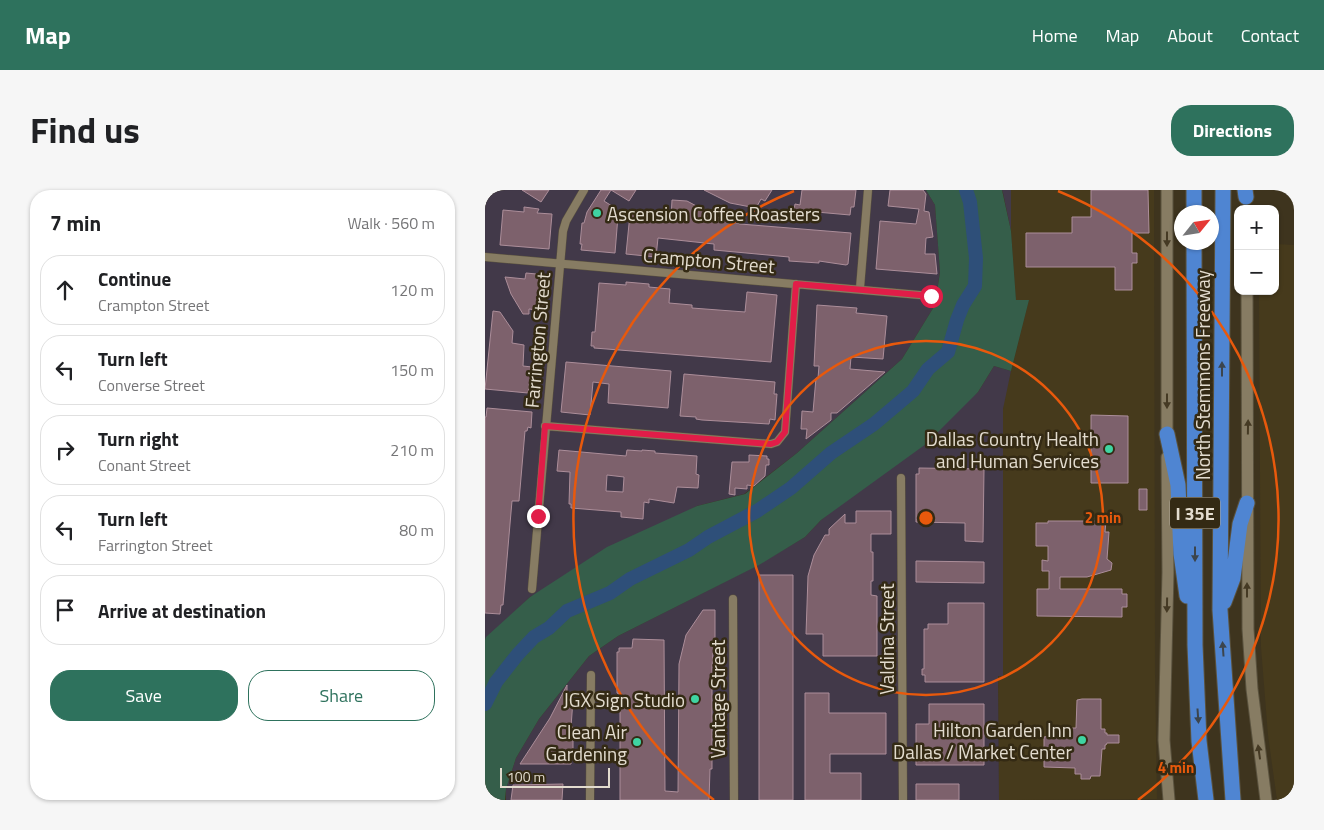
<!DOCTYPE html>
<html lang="en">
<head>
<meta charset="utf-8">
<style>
  body { margin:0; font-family:"Titillium Web",sans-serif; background:#f6f6f6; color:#202124 }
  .controls { position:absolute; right:15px; top:15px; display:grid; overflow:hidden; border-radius:10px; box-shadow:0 1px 4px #0004 }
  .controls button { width:45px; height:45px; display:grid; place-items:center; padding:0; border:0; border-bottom:1px solid #e0e0e0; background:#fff; color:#202124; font:25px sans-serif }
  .compass { position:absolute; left:689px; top:15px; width:45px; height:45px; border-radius:50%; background:#fff; box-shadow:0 1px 4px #0004; rotate:60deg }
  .scale { position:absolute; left:15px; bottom:12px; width:110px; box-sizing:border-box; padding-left:5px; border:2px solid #e3dccf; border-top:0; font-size:14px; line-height:18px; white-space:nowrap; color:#e3dccf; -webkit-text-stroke:4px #342a14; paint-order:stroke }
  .stop { position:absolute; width:15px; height:15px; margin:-11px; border:4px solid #e11d48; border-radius:50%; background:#fff }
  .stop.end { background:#e11d48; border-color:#fff; box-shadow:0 1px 5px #0008 }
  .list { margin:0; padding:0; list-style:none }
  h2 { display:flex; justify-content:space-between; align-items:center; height:65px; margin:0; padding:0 20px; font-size:21px }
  h2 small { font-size:16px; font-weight:400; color:#757577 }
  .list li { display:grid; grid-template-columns:32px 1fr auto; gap:15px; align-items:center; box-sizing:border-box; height:70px; margin:0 10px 10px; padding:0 10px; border:1px solid #e0e0e0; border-radius:20px }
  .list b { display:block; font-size:19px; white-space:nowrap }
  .list p { margin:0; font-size:16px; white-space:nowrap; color:#757577 }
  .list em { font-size:16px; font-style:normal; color:#757577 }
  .actions { display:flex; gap:10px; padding:15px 20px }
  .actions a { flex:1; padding:11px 0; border:1px solid #2e725d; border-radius:20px; text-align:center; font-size:18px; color:#2e725d }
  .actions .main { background:#2e725d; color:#fff }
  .icon { flex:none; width:28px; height:28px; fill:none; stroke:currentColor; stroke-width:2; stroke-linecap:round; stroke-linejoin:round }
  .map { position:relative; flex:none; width:809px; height:610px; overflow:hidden; border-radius:20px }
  header { display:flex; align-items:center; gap:30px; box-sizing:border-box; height:70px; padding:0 25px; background:#2e725d; color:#fff }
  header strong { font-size:24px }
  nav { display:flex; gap:28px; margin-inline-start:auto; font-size:18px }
  .intro { display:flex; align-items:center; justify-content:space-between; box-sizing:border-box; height:120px; padding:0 30px }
  h1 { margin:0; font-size:35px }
  .button { padding:12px 22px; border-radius:20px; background:#2e725d; color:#fff; font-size:18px; font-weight:700 }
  main { display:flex; gap:30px; padding:0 30px }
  aside { flex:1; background:#fff; border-radius:20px; box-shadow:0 1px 4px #0004 }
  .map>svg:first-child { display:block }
  .built { fill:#463a1c }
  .industrial { fill:#423949 }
  .green { fill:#355e4a }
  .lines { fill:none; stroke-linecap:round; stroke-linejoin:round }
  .river { stroke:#2e4f79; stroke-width:14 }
  .building { fill:#7d616c; stroke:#ac8e9a; fill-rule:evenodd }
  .minor-casing { stroke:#5a523e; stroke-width:9 }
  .secondary-casing { stroke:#5a523e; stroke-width:13 }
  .motorway-casing { stroke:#5a523e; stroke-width:17 }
  .minor { stroke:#877c63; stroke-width:8 }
  .secondary { stroke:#877c63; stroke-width:11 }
  .motorway { stroke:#4f85d2; stroke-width:15 }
  .oneway { fill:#453a24 }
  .oneway2 { fill:#3c454d }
  .route { stroke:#e11d48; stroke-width:6 }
  .ring { fill:none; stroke:#e8590c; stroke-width:2.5 }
  .poi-dot { fill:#3fd4a2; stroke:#342a14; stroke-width:2 }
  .labels { text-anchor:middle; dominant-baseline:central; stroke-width:5; stroke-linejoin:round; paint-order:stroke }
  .shield { fill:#342a14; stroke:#aea797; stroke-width:1 }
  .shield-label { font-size:18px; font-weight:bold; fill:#e3dccf }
  .poi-label { font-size:19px; fill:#e3dccf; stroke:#342a14; text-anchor:end }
  .street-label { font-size:19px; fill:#e3dccf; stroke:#342a14 }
  .centre { fill:#e8590c; stroke:#342a14; stroke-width:2.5 }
  .ring-label { font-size:15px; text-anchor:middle; font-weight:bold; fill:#e8590c; stroke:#342a14; stroke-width:5; stroke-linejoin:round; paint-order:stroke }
</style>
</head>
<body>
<header>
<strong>Map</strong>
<nav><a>Home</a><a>Map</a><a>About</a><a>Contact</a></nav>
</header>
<div class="intro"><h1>Find us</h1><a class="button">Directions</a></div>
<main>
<aside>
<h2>7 min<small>Walk · 560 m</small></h2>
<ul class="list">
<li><svg class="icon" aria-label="ahead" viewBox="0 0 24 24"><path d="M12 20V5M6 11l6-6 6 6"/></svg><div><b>Continue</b><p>Crampton Street</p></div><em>120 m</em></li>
<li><svg class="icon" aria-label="left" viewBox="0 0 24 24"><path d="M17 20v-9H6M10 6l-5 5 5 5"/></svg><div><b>Turn left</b><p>Converse Street</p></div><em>150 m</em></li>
<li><svg class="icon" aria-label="right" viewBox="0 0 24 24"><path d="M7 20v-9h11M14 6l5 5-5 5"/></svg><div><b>Turn right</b><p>Conant Street</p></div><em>210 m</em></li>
<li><svg class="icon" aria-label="left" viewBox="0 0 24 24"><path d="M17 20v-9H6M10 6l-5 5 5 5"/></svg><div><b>Turn left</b><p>Farrington Street</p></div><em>80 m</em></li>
<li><svg class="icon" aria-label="arrive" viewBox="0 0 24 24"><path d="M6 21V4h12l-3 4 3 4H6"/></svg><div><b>Arrive at destination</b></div></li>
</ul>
<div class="actions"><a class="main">Save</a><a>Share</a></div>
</aside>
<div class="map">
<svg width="809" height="610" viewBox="0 0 809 610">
  <rect width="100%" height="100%" fill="#3e341e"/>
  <path class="built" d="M526,0h143l1,485 2,124 -158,1 -1,-124 5,-1v-266l1,-10 25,-99 -13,1 -5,-70z
    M790,54l19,1v555h-17l-9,-65 -7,-88 -2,-356h16z"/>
  <path class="industrial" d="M0,0h441l9,15 5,66 -5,34 -33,54 -105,94 -53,41 -47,12 -167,91 -45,43z
    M517,0h9v41l-8,-38z
    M509,176l17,5 -8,38v267h-5l1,124h-493v-11l10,-31 23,-39 50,-63 29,-20 140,-71 47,-28 16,-17 157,-128z"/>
  <path class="green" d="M441,0h76l9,41 5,69h13l-18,71 -17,-5 -16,26 -52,52 -105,76 -16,17 -46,28 -141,71 -29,20 -50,63 -23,39 -10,31 -1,11h-20v-160l1,-3 44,-40 77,-50 90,-41 48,-12 52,-41 105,-94 33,-54 5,-33 -5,-67z"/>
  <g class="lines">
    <path class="river" d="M0,514l11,-22 22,-28 16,-17 15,-9 18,-17 43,-18 20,-14 59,-29 19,-13 49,-26 34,-23 40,-35 43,-29 39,-33 15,-22 20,-17 9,-32 6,-15 12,-19 1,-28 -6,-56 -4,-12"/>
  </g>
  <path class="building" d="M37,0h27l-8,12z
    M116,0h10l-7,11 8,5 -3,5 9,5 -3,37 -34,-3 1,-6h-2l2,-21h2l3,-11z
    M126,0h25l-7,11z
    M219,0h68l-7,11 -4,-2 -5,9 -26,-5z
    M317,0h54l-2,17h-3l-1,8 -56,-5 1,-6 5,1z
    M405,0h33l3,4 -2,17 5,1 4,25 -7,1 -1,16h10l2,20 -61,-5 4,-48 36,3 3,-15 -31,-3z
    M606,0h57l1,43h-17v20h5v10h-5v27h-17v-23h-89v-34h46v-16h19z
    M187,10l15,1 30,16 23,7 111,9 -3,31 -2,1 -27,-4v2l-30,-2v-4l-75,-7v-6l-56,-6 -2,19 -30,-3 4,-40 41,4z
    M39,17l15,2 -2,4 15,1 -3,35 -49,-4 3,-35 21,2z
    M41,83l21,2 -3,36 -15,-2v5h-6l-12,-20 -6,-17 20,2z
    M141,92l23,2v3l21,2 -1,14 23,2v3l53,4 2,-20 30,3 -6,67 -177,-14v-2h-3l1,-14h3l4,-49 27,2z
    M332,115l40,3 -1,5 31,3 -4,43 -32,-2 -1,12 35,3 -48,41h-6v7l-25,19 1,-10h-6l1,-18 11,1 3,-34h2l1,-12h-5z
    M8,121l7,1 13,19 -1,12 12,2 -1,21 9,1 -4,26 -43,-4z
    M81,172l105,9 -3,37 -60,-5 1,-19 -16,-2 -3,33 -29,-3z
    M199,184l91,8 -1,12h3l-2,26 -5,-1 -1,5 -67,-4 -6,-1v-2l-16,-1z
    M2,218l45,4 -1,16 -3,-1 -1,4h-2l-6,70h-7l-9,104h-2l-1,9 -15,-1v-196h1z
    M606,225l37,1v67h-37z
    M74,260l67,6 1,-6 15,1v-1l13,1v2l42,3 -1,18 3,1 -1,13 -21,-1 -3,16 -25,-4v4l-5,-1 -1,17 -22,-2v-5l-50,-4v-4h-2l1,-32 -13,-1zM122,285l17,2 -1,15 -17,-1z
    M264,265l18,1v3h2v6h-3l-1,11 -11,10 -7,-1v4l-12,-1v7l-6,-1 3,-32h17z
    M434,278l65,1 -1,73 -18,-1v-18l-49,-1v-48h3z
    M654,299h8v21h-8z
    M371,321h35v23h-20v18h2v29h-2v14l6,1v60h-54v-22h-17l2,-58 6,-21 11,-20h4v-6l16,-15v9h11z
    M563,331h58l-1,11h4l-2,27 5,4 -1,7 -24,7h-27v12h62v5h5v13h-5v10l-85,-1v-27h12v-18h-7v-11l6,1v-15h-12v-23h12z
    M431,371l68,1v21l-68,-1z
    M274,385h34v225h-34z
    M463,413h36v79h-59v-7h-3v-6h2v-40h4v-5h20z
    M218,420h12v42l-2,1 -1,14v102h-2l-1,31h-89v-102l-1,-4 -2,-1v-41h2v-4h13l1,-9 31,1 1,151 13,1 1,-128 7,-29z
    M82,495v15h6l-2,27h2v30h-2v7h-51l30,-46z
    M320,503h24v20h57v41h-56v19h31v27h-56z
    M597,509h19v30h4v4h2v2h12v8h-12l-1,2h-1v4h-3l-2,27h-9l-1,3h-9v-5h-6v-6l-31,-1v-30l7,-1v-8h25l1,-28z
    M444,514h55v61h-68v-41h13z
    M78,594l-1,16h-51l2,-15z
    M431,594h43v16h-43z"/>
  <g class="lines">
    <defs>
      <path id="minor" d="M0,67l446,39
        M375,98l8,-98
        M60,236l226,18 6,-2 8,-10 11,-148
        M416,288l2,322
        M47,399l31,-358 3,-10 18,-31
        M248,409l1,201
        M105,610l1,-125"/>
      <path id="secondary" d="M682,0v251
        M762,101l1,338 4,60 14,111
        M682,267l1,115 -4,168 5,60"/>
      <path id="motorway" d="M709,0v22
        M738,0l-3,420 13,190
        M760,0l1,7
        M709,52l1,403 4,96 7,59
        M682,244l11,51 3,69 6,42
        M739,412l9,-24 7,-54 7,-21"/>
    </defs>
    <use href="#minor" class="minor-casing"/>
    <use href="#secondary" class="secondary-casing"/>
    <use href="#motorway" class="motorway-casing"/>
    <use href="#minor" class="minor"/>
    <use href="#secondary" class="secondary"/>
    <use href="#motorway" class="motorway"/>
  </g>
  <defs><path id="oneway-solid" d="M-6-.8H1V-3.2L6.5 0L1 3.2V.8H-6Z" transform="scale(1.25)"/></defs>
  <g class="oneway">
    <use href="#oneway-solid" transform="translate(682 49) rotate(90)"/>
    <use href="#oneway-solid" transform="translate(682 211) rotate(90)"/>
    <use href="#oneway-solid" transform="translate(763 237) rotate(-89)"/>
    <use href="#oneway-solid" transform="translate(762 400) rotate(-90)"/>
    <use href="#oneway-solid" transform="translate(682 415) rotate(91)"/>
    <use href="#oneway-solid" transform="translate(774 562) rotate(-98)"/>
  </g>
  <g class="oneway2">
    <use href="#oneway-solid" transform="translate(737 179) rotate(-90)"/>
    <use href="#oneway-solid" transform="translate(710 364) rotate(90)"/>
    <use href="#oneway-solid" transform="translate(738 459) rotate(-94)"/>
    <use href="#oneway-solid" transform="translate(713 526) rotate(86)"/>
  </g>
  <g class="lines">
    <path class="route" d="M53,326l7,-90 226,18 6,-2 8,-10 11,-148 135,12"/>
  </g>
  <g class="ring">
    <circle cx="441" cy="328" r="177"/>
    <path d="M229 610A353 353 0 0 1 309 1M573 1A353 353 0 0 1 653 610"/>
  </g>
  <g class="poi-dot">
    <circle cx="112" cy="23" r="5"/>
    <circle cx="624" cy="259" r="5"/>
    <circle cx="210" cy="509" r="5"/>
    <circle cx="597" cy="550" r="5"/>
    <circle cx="152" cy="552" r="5"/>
  </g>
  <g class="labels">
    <rect class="shield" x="685" y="307.5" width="50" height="31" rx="4"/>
    <g class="shield-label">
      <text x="710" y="323">I 35E</text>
    </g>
    <g class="poi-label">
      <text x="122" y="23" text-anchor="start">Ascension Coffee Roasters</text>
      <text x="614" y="248">Dallas Country Health<tspan x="614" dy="22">and Human Services</tspan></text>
      <text x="200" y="509">JGX Sign Studio</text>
      <text x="587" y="539">Hilton Garden Inn<tspan x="587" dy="22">Dallas / Market Center</tspan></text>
      <text x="142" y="541">Clean Air<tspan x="142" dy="22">Gardening</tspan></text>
    </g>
    <g class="street-label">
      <text transform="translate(224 70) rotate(5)">Crampton Street</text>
      <text transform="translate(52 150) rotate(-85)">Farrington Street</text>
      <text transform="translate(717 185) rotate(-90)">North Stemmons Freeway</text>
      <text transform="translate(401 449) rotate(-90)">Valdina Street</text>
      <text transform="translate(232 509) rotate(-90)">Vantage Street</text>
    </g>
  </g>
  <circle cx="441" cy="328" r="8" class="centre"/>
  <g class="ring-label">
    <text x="618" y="333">2 min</text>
    <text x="691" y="583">4 min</text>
  </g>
</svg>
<div class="controls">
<button>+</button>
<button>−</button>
</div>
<svg class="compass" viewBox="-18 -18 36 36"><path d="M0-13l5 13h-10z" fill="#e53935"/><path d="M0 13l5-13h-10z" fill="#757577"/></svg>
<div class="scale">100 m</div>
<div class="stop" style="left:446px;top:106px"></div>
<div class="stop end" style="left:53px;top:326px"></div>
</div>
</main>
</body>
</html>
